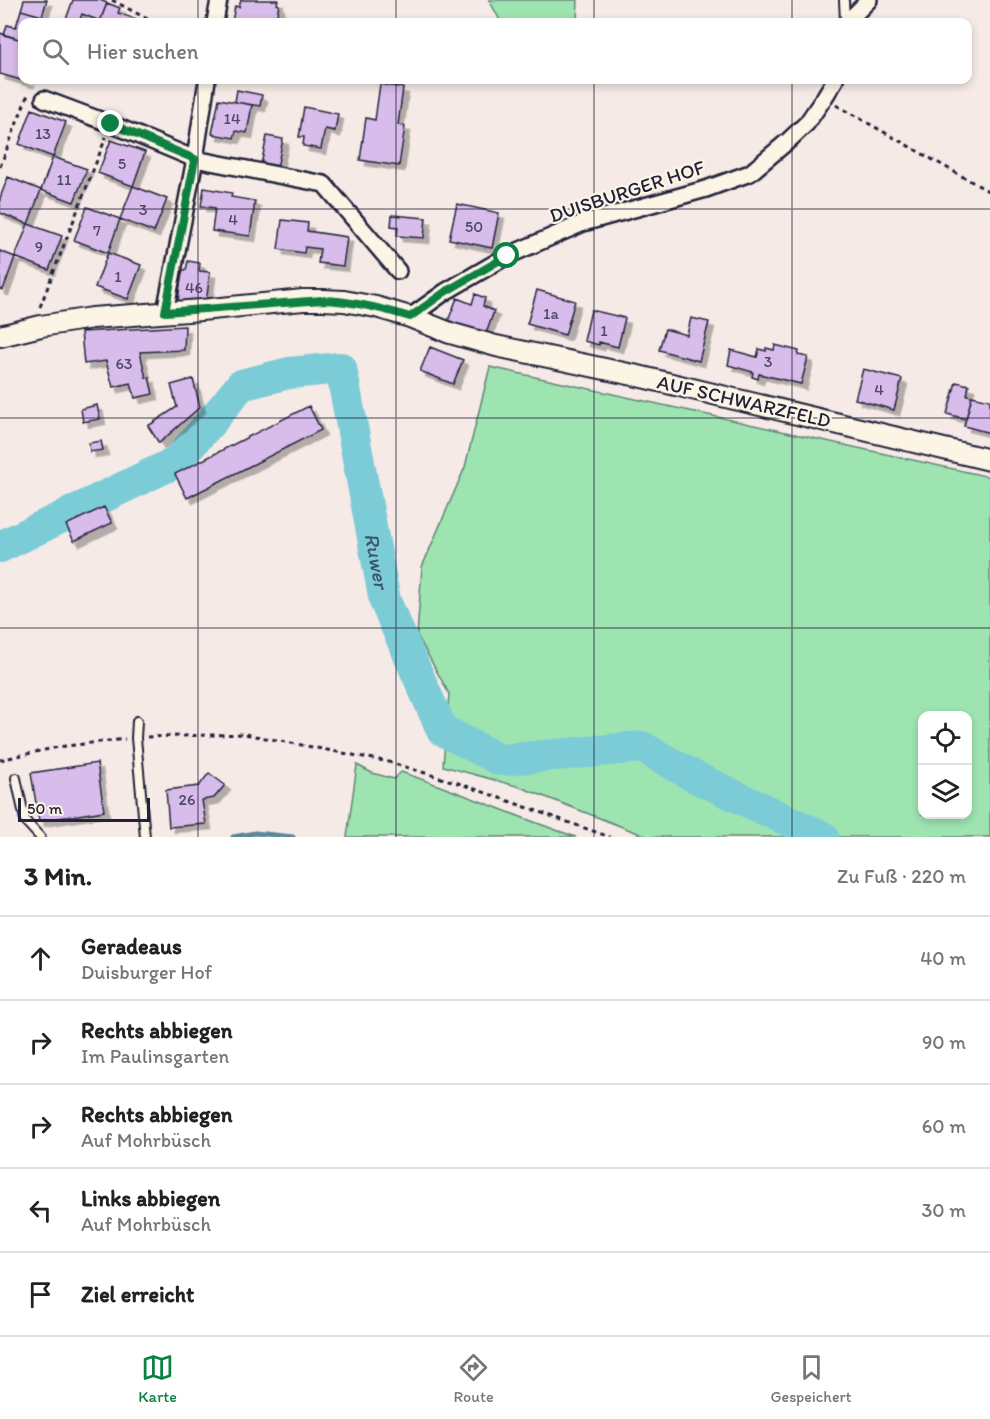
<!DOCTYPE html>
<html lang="de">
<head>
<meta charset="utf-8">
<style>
  body { margin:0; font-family:Itim,sans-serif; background:#f6f6f6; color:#222 }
  .controls { position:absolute; right:18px; bottom:18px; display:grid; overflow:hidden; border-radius:12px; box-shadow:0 3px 9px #0003 }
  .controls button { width:54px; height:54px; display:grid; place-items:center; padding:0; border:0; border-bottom:2px solid #e0e0e0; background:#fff; color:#222; font:30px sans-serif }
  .scale { position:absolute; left:18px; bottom:15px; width:132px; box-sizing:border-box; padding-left:6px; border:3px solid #22223b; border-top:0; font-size:16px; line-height:21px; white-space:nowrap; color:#22223b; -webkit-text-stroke:4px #fcf5e5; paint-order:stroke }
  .stop { position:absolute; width:18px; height:18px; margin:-14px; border:4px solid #0b8043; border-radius:50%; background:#fff }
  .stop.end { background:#0b8043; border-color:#fff; box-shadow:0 2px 6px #0008 }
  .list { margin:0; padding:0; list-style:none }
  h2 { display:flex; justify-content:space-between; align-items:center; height:78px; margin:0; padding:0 24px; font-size:26px }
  h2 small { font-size:20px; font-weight:400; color:#767676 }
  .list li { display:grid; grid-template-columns:39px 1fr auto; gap:18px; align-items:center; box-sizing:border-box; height:84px; padding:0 24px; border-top:2px solid #e0e0e0 }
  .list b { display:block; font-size:22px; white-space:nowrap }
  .list p { margin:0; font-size:20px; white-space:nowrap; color:#767676 }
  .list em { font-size:20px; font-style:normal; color:#767676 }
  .icon { flex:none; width:33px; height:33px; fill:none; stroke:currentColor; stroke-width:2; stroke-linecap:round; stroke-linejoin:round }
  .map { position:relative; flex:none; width:990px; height:837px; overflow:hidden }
  .search { position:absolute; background:#fff; box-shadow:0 3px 9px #0003; left:18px; right:18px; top:18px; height:66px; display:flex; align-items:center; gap:15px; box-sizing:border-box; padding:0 21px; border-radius:12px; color:#767676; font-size:22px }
  .sheet { height:498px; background:#fff }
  nav { display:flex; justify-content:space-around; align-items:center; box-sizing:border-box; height:84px; border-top:2px solid #e0e0e0; background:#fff; font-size:16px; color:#767676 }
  nav a { display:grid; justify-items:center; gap:3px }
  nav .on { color:#0b8043 }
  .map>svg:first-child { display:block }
  .green { fill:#9ee4b1; stroke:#608376; stroke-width:1.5; fill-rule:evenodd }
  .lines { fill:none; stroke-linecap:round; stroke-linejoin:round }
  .stream { stroke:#588899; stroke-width:5 }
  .river { stroke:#7cccd7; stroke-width:32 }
  .building { fill:#d8bceb; stroke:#22223b; stroke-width:1.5; filter:url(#shadow) }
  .service-casing { stroke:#22223b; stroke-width:12 }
  .minor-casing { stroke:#22223b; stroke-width:20 }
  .tertiary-casing { stroke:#22223b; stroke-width:24 }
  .path { stroke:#22223b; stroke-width:3; stroke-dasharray:4.5 4.5; stroke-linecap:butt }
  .service { stroke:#fcf5e5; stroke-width:8 }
  .minor { stroke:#fcf5e5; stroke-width:15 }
  .tertiary { stroke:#fcf5e5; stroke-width:20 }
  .route { stroke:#0b8043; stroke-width:8 }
  .grid { fill:none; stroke:#22223b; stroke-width:1.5; stroke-opacity:0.55 }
  .labels { text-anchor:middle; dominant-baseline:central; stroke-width:4.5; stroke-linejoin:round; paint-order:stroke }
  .number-label { font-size:16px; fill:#504867 }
  .street-label { font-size:20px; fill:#22223b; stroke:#fcf5e5 }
  .water-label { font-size:21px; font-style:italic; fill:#3d556a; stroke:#fcf5e5 }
</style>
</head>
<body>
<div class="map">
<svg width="990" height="837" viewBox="0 0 990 837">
  <defs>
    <filter id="shadow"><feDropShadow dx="5.5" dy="5.5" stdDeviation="0" flood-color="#0004"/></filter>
  </defs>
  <rect width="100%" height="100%" fill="#f5eae6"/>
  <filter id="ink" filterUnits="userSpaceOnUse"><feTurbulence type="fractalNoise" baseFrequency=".0167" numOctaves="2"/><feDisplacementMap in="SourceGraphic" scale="12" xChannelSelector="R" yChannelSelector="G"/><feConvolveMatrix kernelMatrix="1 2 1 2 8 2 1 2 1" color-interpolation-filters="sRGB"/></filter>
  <g filter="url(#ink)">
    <path class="green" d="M489,0h89l-1,22h-76z
      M490,367l500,110v360h-342l-128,-50 -77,-21 6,-72 -32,-59 5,-68 43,-100zM922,716h46v98h-46z
      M357,765l15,8 22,6 7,-7c59,20 116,45 175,65h-229z"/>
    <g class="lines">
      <path class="stream" d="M233,837l22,-4 38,4"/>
      <path class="river" id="s1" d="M0,547l176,-85 39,-45 26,-32 48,-12 52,-5 44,233 57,129 58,30 142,-13 53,30 128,60"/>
    </g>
    <path class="building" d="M24,0h23l-5,16 -21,-6z
      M73,0h27l7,3 -7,18 -18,-7 -3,8h-14z
      M241,0h37l-1,4 2,1 -3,14 -10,-2 -1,5h3h-36l3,-16 4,1z
      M107,3l13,5 -2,5 18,6 -2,3h-34z
      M21,10l21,6 -1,6h-19v18l-18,-5 3,-10 9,2z
      M0,33l22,7v40h7l-1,2 -28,-8z
      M380,84l23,4 -5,37 7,1 -6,40 -39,-6 6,-42 9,2z
      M237,90l25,5 -2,11 -25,-4z
      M219,99l33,6 -5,28 -11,-2 -2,7 -22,-4z
      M304,107l34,7 -3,17 -10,-2 -4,20 -18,-3 1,-9h-5z
      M32,109l34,13 -13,35 -34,-13z
      M267,136l16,3 -6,29 -16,-3z
      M111,140l34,12 -12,34 -35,-13z
      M53,157l34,12 -13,33 -33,-12z
      M8,177l33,13 -13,34 -28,-11v-15z
      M133,186l34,13 -13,33 -34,-13z
      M204,188l28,5 -1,4 24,4 -5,35 -38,-5 3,-23 -14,-2z
      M457,204l42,9 -7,35 -43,-9z
      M87,207l33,12 -12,34 -34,-13z
      M392,215l34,3 -2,20 -27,-2 1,-9 -7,-1z
      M282,220l26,3 -1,8 40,6 -4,29 -25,-3 2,-14 -15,-2 -1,6 -26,-4z
      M28,224l34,12 -13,34 -34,-13z
      M0,251l15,6 -12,33 -3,-1z
      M108,253l33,12 -13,34 -33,-12z
      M188,261l12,2 -1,8 11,1 -4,32 -28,-3 4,-31h4z
      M537,290l38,11 -10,34 -38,-11z
      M475,294l10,4 -2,8 11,5 -8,23 -38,-13 9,-23 15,6z
      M591,310l34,8 -7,29 -19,-5v3l-15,-4z
      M691,318l18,4 -10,39 -40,-11 6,-21 22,6z
      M185,326l-1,24 -44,2 6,26 3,-1 4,17 -18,4 -4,-15 -18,4 -7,-26 -22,3 -3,-32z
      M775,345l24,6 -1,4 10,2 -7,27 -42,-10 -1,5 -6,-2 1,-5 -25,-7 3,-15 26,7 2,-8 7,2v-3l8,2z
      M430,347l33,13 -10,24 -33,-13z
      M863,369l39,10 -8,31 -39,-11z
      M193,379l7,28 -41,36 -11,-17 29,-19 -6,-22z
      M956,382l13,3 -2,10 5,1 -6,23 -19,-5z
      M972,396l18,4v33l-26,-7z
      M97,405l3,14 -17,3 -2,-13z
      M309,406l12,24 -134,68 -12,-24z
      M101,441l2,9 -13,2 -1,-9z
      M104,507l8,16 -38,18 -8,-16z
      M97,763l7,48 -65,10 -8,-48z
      M209,773l16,12 -11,13 -12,2 4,24 -37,3 -3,-37 33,-4z"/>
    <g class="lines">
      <defs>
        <path id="service" d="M844,0l1,22
          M137,721l-1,17 9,99
          M16,778l9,42 3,4 12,13"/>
        <path id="minor" d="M215,22l4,-22
          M847,22l22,-22
          M44,99l67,25 84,35 129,25 74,87
          M165,312l30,-153 12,-79
          M410,317l35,-25 62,-36 76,-33 123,-34 44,-16 38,-32 19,-18 17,-25 11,-18"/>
        <path id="tertiary" d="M0,336l41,-10 51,-8 109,-8 102,-10h20l21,1 32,6 34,10 40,16 46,13 142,30 352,84"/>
      </defs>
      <use href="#service" class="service-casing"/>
      <use href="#minor" class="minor-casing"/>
      <use href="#tertiary" class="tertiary-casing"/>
      <path class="path" d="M112,0l41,22
        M836,105l154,87
        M0,167l28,-73
        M40,307l66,-170
        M147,737l98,-3 144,28 69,21 152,54
        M0,760l58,-13 67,-8"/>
      <use href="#service" class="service"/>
      <use href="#minor" class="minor"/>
      <use href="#tertiary" class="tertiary"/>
    </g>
  </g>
  <g class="lines" filter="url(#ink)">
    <path class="route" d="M111,124l84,35 -30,153 158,-12c30,1 58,8 87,17l35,-25 62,-36"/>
  </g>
  <path class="grid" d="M198,0v22M396,0v22M594,0v22M792,0v22M198,80v757M396,80v757M594,80v757M792,80v757M0,209h990M0,418h990M0,628h990"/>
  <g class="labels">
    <g class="number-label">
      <text x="232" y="118">14</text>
      <text x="43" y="133">13</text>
      <text x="122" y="163">5</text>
      <text x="64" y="179">11</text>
      <text x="143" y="209">3</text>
      <text x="233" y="219">4</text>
      <text x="474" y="226">50</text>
      <text x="97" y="230">7</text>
      <text x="39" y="246">9</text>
      <text x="118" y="276">1</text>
      <text x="194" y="287">46</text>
      <text x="551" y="313">1a</text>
      <text x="604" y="330">1</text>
      <text x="768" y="361">3</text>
      <text x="124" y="363">63</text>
      <text x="879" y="389">4</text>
      <text x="187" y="799">26</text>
    </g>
    <g class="street-label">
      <text transform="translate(627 191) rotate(-18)">DUISBURGER HOF</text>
      <text transform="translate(744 401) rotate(13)">AUF SCHWARZFELD</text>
    </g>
    <g class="water-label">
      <text stroke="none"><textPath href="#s1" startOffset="594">Ruwer</textPath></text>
    </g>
  </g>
</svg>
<div class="controls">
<button><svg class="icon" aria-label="locate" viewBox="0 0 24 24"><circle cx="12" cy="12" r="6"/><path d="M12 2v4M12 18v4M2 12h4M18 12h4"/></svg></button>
<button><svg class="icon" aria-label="layers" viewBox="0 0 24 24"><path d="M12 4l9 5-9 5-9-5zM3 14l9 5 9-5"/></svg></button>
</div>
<div class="scale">50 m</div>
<div class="stop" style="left:507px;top:256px"></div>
<div class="stop end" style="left:111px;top:124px"></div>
<div class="search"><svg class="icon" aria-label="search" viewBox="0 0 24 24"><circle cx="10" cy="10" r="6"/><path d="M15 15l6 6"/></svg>Hier suchen</div>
</div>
<section class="sheet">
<h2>3 Min.<small>Zu Fuß · 220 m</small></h2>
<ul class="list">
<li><svg class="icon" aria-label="ahead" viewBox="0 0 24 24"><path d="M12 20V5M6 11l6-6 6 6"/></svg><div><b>Geradeaus</b><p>Duisburger Hof</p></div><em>40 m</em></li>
<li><svg class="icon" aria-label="right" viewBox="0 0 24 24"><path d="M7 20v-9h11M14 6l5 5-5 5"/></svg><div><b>Rechts abbiegen</b><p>Im Paulinsgarten</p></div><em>90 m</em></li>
<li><svg class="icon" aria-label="right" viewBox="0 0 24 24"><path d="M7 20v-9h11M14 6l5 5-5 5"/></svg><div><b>Rechts abbiegen</b><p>Auf Mohrbüsch</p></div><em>60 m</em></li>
<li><svg class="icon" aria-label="left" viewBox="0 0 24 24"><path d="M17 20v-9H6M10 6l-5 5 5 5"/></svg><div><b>Links abbiegen</b><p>Auf Mohrbüsch</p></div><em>30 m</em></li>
<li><svg class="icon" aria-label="arrive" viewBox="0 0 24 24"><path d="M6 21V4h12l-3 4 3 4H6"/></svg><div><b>Ziel erreicht</b></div></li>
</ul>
</section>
<nav>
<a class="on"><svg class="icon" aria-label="map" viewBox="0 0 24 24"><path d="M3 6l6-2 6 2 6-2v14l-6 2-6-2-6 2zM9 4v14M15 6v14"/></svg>Karte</a>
<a><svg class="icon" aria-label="directions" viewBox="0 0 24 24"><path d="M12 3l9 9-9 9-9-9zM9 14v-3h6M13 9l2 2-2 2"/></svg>Route</a>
<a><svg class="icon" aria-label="saved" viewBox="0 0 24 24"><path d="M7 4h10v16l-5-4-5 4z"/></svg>Gespeichert</a>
</nav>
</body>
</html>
